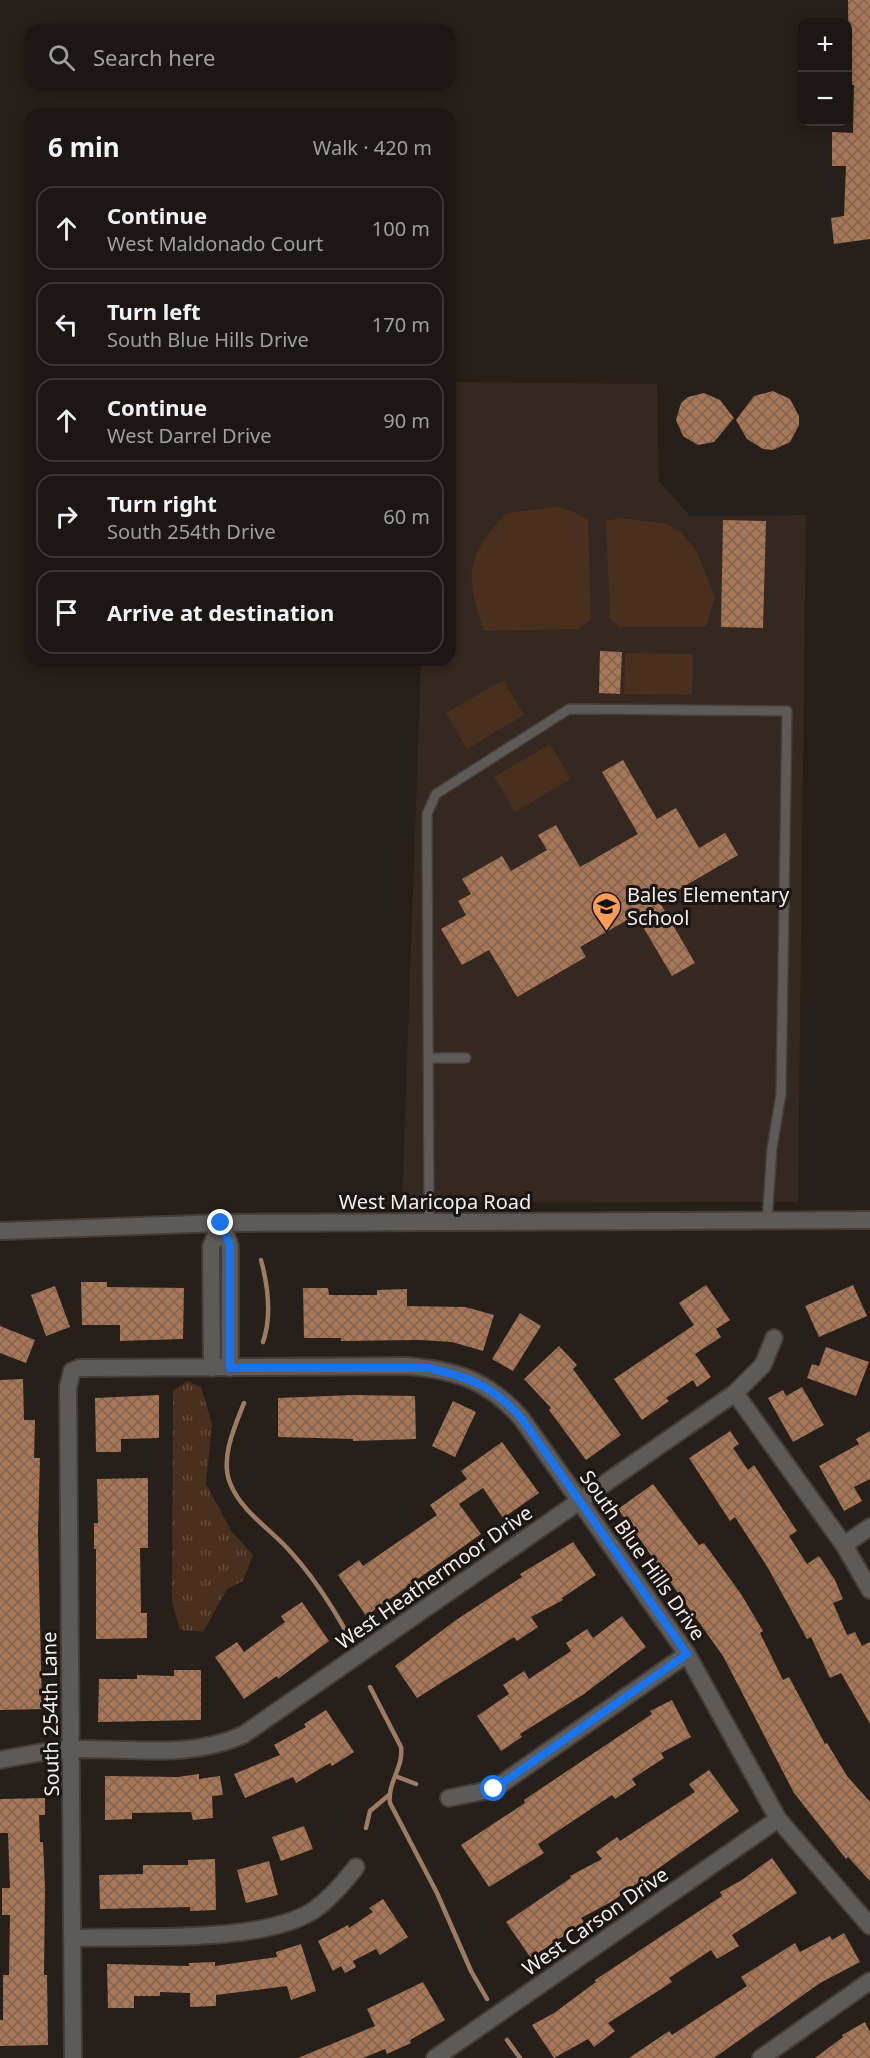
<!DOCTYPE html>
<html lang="en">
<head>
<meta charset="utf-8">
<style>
  body { margin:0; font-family:"Noto Sans",sans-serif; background:#292422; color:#f1f3f6 }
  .controls { position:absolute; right:18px; top:18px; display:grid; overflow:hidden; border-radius:12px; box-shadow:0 3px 15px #0003 }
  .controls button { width:54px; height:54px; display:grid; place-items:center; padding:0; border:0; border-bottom:2px solid #3a3634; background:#1c1714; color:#f1f3f6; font:30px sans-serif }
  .stop { position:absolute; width:18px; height:18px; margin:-14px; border:4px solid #1a73e8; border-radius:50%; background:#fff }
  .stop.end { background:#1a73e8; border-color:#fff; box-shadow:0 2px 6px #0008 }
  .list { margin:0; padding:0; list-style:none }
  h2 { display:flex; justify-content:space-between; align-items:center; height:78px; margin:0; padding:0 24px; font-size:26px }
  h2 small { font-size:20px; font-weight:400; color:#a09fa0 }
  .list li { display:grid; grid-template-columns:39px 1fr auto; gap:18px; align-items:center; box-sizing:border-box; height:84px; margin:0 12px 12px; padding:0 12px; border:2px solid #3a3634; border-radius:18px }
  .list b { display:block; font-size:22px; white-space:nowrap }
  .list p { margin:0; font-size:20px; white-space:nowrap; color:#a09fa0 }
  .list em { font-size:20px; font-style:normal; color:#a09fa0 }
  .icon { flex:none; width:33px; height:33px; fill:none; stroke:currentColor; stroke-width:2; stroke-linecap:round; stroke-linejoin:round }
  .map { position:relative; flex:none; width:870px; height:2058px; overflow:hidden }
  .search { position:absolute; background:#1c1714; box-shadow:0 3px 15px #0003; left:24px; top:24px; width:432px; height:66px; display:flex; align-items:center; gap:15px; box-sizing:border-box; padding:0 21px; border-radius:18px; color:#a09fa0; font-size:22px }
  .panel { position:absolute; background:#1c1714; box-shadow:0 3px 15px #0003; left:24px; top:108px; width:432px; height:558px; border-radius:18px }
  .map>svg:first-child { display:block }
  .built { fill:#342820 }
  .park { fill:url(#park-tufts) }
  .pitch { fill:#492f1e }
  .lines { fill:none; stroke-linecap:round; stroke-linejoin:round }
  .stream { stroke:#9c7c65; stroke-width:4.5 }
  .building { fill:url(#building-cross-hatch) }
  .service-casing { stroke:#433c37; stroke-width:12 }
  .minor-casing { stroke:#433c37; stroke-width:20 }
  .tertiary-casing { stroke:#433c37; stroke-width:20 }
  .service { stroke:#5e5a58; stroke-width:9 }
  .minor { stroke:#5e5a58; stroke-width:16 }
  .tertiary { stroke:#5e5a58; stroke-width:16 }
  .route { stroke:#1a73e8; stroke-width:8 }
  .labels { text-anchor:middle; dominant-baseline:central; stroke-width:6; stroke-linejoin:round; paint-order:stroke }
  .poi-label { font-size:20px; fill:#f4efec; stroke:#1c1511; text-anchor:start }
  .street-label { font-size:20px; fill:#f4efec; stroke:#1c1511 }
</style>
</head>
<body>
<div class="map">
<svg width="870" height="2058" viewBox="0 0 870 2058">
  <defs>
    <pattern id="park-tufts" width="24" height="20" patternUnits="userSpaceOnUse" patternTransform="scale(1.5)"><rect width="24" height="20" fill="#492f1e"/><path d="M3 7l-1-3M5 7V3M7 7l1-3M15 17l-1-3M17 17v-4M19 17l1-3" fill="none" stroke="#644d3f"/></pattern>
    <pattern id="building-cross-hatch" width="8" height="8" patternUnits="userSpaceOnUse" patternTransform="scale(1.5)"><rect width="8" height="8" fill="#a77656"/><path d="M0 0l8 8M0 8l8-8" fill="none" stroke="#816450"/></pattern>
  </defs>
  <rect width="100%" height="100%" fill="#261f1a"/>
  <path class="built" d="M450,382l207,2 2,97 31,35 116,-1 -8,687 -396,1 19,-543h29z"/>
  <path class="park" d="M187,1381l14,6 11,37 -6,60 26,48 21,23 -10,26 -16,8 -24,43 -23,-2 -8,-28 1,-211z"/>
  <path class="pitch" d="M557,507l15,4 16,9 3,99 -12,10 -95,2c-19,-56 -19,-73 22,-118z
    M620,518l47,6 14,8 16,20 18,45 -9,30h-87l-9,-8 -4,-98z
    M625,653l68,1 -1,41 -68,-1z
    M503,680l21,35 -57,34 -21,-36z
    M550,744l21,35 -56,33 -21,-35z"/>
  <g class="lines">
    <path class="stream" d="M261,1260c7,26 11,56 2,82
      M244,1403c-9,23 -24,55 -14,80 11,28 39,45 58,66 24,26 43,55 60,86
      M370,1687l31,60c3,20 -14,36 -11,56l47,90 34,78 16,28
      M395,1776l21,8
      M366,1828l4,-17 19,-16
      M507,2040l13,18"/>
  </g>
  <path class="building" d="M848,0h22v239l-36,5 -3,-26 13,-2 2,-50h-14v-34l21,1 1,-48h-5z
    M773,391l17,8 9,17v9l-9,17 -17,8 -10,-1 -16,-10 -11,-19 18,-24z
    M704,393l16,7 14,18 -20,24 -16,3 -15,-9 -7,-16 5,-17 7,-6z
    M723,520l43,1 -3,107 -42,-1z
    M600,651l22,1 -2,42 -21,-1z
    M623,760l34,59 19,-11 23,40 26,-15 13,22 -79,46 36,62 -23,13 -36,-61 -56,32 6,10 -69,40 -28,-47 -27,15 -21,-36 25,-14 -8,-14 13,-7 -9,-15 40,-23 9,15 36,-21 -9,-15 18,-10 24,42 58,-33 -36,-62z
    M81,1282h26v5l77,1 -1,51 -63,2v-16h-38z
    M706,1285l24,35 -14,9 5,8 -26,17 16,23 -14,10 -4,-7 -27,18 3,3 -27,19 -28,-41 80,-54 -15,-22z
    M853,1285l14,31 -48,21 -14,-31z
    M55,1286l15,41 -24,9 -15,-41z
    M303,1288h25l1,7h48v-5l30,-1v17l58,1 29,8 -11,36 -31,-9 -32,-2 -79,1v-3h-37z
    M520,1313l21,13 -28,45 -21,-12z
    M0,1326l35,14 -9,23 -26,-10z
    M559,1346l18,19 -4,4 48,66 -35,25 -37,-50 2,-2 -27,-29z
    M826,1347l43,15 -13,34 -49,-18 5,-14 7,2z
    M23,1379l1,41h11l-1,38h6l-2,76 4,175 -42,1v-330z
    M802,1387l22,38 -31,17 -25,-44 15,-8 3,6z
    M159,1395v43l-38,1v13h-25l-1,-54z
    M353,1395l62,1 1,43 -63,2v-2l-75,-2v-39z
    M453,1401l23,11 -21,45 -23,-11z
    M730,1431l9,13 -6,4 15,22 6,-5 43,66 -8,5 18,28 12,-8 16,24 8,19 -10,4 14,32 8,-3 7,14 8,-4v82l-29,-51 -11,5 -19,-41 -4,2 -39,-71 -33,-51 -5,4 -41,-63z
    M870,1431v48l-16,8 8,14 -18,10 -25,-45 40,-22 -3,-5z
    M502,1442l37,51 -36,25 -20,-30 -24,16 22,30 -115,82 -28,-41 21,-15 4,6 74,-51 -7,-10 37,-26 -6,-8z
    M148,1478v70h-8l1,65h6v25l-51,1v-90h-2v-26h4l-1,-44z
    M653,1484l46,61 5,-2 37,51 22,37 -3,2 23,47 6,-3 36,67 2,-1 20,33 23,26v79l-22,-24 -2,2 -52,-66 -71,-137 -105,-147z
    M573,1542l23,33 -34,23 1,2 -32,17 7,10 -21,14 -3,-4 -97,61 -22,-32 61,-46 66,-43 -2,-3z
    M302,1602l27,39 -51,38 -1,-3 -33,23 -29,-42 22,-15 7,10 41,-30 -4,-6z
    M622,1616l24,31 -62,47 -64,40 2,3 -21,14 -24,-35 32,-22 -6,-9 21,-14 5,8 42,-28 -5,-8 21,-14 6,9z
    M174,1670h27v50l-103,2 1,-43h38v-4l37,1z
    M672,1700l19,37 -30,16 3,5 -32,21 4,6 -21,14 -3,-4 -74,49 6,9 -55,34 -28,-42 64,-42 -1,-3 128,-86 -2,-3z
    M326,1710l28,42 -22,14 -2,-3 -34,20 -3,-6 -48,21 -11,-24 46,-19 -6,-10 32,-18 -2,-3z
    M709,1770l30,41 -128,91 -30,16 3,4 -53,36 -25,-36 65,-44 -1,-2 32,-17 -6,-7 21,-15 3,4 75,-49 -6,-8z
    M199,1774v5l21,-3 3,19 -11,1 1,22 -20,2 -2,-8 -59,1v6l-27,1v-44l73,1z
    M45,1798v17h-6l1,27h3l2,45 -1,88h3l1,70 -48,1v-26h3v-45h6l1,-60h-8v-27h8l-2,-55h-8v-34z
    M304,1826l9,23 -32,12 -9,-24z
    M772,1858l25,35 -65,42 7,11 -22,13 -6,-9 -42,28 3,4 -64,41 7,8 -21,16 -6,-8 -34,19 -22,-33 22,-12 42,-31 -1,-2 127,-84 -2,-4 22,-12z
    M215,1859l1,51 -26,1v-4l-90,2 -1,-34 44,-1v-9h45v-5z
    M269,1861l9,34 -32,8 -9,-33z
    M383,1899l25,38 -28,18 -4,-6 -23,12 3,6 -11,6 -4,-7 -8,5 -15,-30 30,-16 1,3 24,-16 -4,-4z
    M844,1933l16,29 -40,21 -106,75h-85l40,-27 3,4 75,-49 -6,-9 54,-34 5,9 30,-16 2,4z
    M301,1944l15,47 -25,9 -4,-14 -71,9v11l-26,1v-14l-30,-1v4h-26v12h-26l-1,-44 82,2v-3l26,-1v4l62,-9 -1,-5z
    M423,1982l22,38 -35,20 1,3 -24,11 -2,-5 -22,9h-65l77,-32 -8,-17z
    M865,2022l5,10v26h-55l28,-21 -1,-2z"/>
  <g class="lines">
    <defs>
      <path id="service" d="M428,1058h38
        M429,1223l-2,-409 9,-20 133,-85 218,2 -6,383 -9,54 -5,73"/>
      <path id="minor" d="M221,1223l9,23v122
        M212,1368l-1,-121 10,-24
        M735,1393l109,152 26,45
        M844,1545l26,-18
        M0,1760c24,-5 49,-10 73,-11 58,-1 116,10 170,-14l492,-342 28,-28 11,-27
        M449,1798l45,-9 193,-135
        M74,1938c62,-2 189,6 240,-28 17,-12 29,-27 42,-43
        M73,2058l-5,-671 4,-16 7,-3 328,-2c50,4 82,15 115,53l165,235 91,165 92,107
        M435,2058l343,-239
        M761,2058l109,-77"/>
      <path id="tertiary" d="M0,1231l221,-8 649,-3"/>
    </defs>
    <use href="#service" class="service-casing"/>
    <use href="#minor" class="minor-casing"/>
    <use href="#tertiary" class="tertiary-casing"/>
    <use href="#service" class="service"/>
    <use href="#minor" class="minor"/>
    <use href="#tertiary" class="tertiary"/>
  </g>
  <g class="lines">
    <path class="route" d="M221,1223l9,23v122h198c42,9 65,18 94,51l165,235 -193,135"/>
  </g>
  <defs>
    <symbol id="school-pin" viewBox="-11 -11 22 30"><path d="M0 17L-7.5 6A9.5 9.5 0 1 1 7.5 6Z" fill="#fd9c57" stroke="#1c1511"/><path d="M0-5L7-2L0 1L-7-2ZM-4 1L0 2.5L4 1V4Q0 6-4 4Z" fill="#111"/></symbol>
  </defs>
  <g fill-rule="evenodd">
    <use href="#school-pin" x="590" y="890" width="33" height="45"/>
  </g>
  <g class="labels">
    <g class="poi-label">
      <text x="627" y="894">Bales Elementary<tspan x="627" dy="23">School</tspan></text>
    </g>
    <g class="street-label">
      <text x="435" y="1201">West Maricopa Road</text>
      <text transform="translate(643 1555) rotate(55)">South Blue Hills Drive</text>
      <text transform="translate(434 1577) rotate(-35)">West Heathermoor Drive</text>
      <text transform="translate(50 1714) rotate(-91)">South 254th Lane</text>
      <text transform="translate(595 1921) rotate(-35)">West Carson Drive</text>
    </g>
  </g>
</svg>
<div class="controls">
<button>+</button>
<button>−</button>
</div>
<div class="stop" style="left:494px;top:1789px"></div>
<div class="stop end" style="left:221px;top:1223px"></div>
<div class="search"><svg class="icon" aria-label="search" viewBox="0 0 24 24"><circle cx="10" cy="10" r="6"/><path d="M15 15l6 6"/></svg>Search here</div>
<section class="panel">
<h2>6 min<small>Walk · 420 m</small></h2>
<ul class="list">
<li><svg class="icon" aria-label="ahead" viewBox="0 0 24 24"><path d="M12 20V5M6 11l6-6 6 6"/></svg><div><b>Continue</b><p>West Maldonado Court</p></div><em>100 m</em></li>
<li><svg class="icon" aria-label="left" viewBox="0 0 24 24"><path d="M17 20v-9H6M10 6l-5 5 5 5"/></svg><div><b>Turn left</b><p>South Blue Hills Drive</p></div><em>170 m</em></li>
<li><svg class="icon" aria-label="ahead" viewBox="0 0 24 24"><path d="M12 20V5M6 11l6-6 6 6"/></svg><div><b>Continue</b><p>West Darrel Drive</p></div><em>90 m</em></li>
<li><svg class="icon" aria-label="right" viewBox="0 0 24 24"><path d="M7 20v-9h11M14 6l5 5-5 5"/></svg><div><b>Turn right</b><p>South 254th Drive</p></div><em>60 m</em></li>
<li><svg class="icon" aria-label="arrive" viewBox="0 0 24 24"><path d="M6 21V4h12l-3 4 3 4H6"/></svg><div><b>Arrive at destination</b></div></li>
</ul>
</section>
</div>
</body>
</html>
